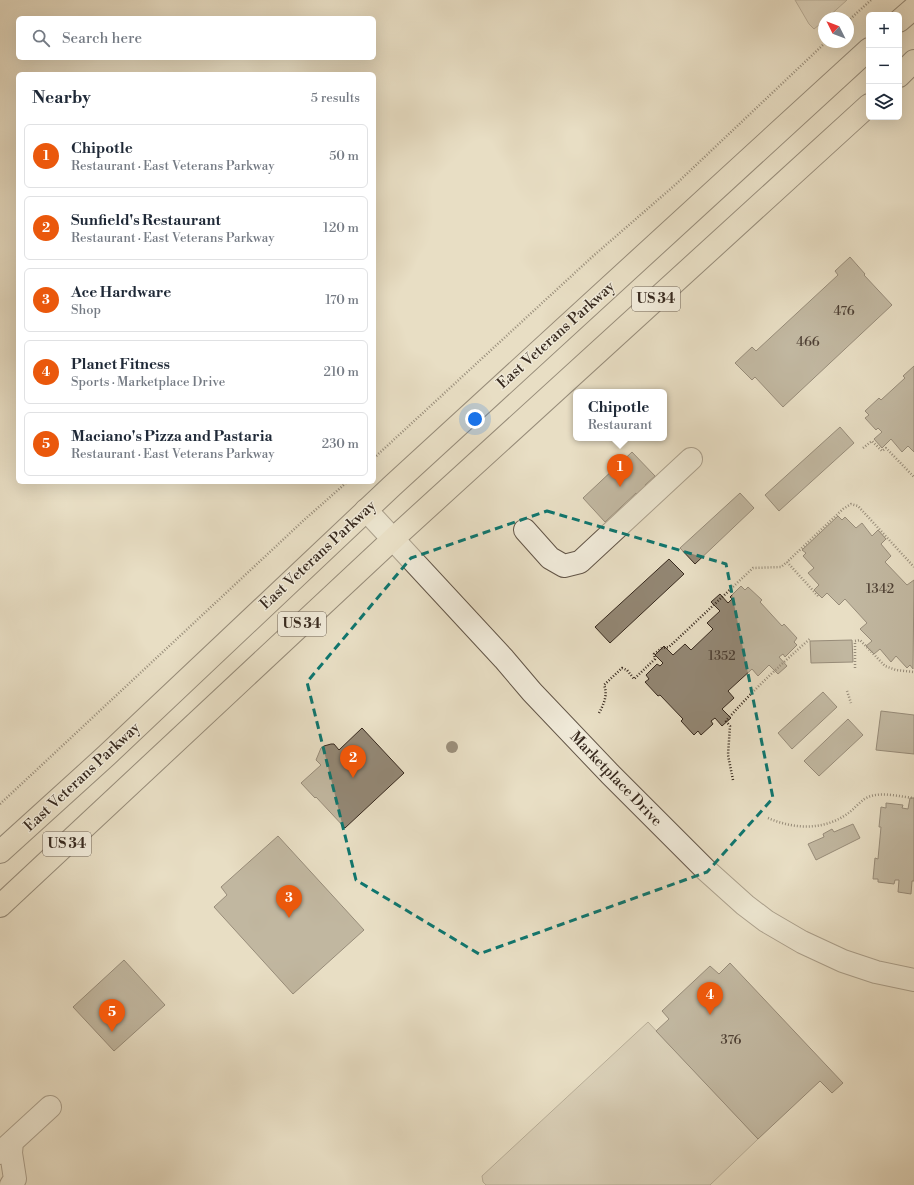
<!DOCTYPE html>
<html lang="en">
<head>
<meta charset="utf-8">
<style>
  body { margin:0; font-family:"Libre Bodoni",serif; background:#f6f6f7; color:#1f2937 }
  .controls { position:absolute; right:12px; top:12px; display:grid; overflow:hidden; border-radius:6px; box-shadow:0 4px 16px #0002 }
  .controls button { width:36px; height:36px; display:grid; place-items:center; padding:0; border:0; border-bottom:1px solid #e0e1e3; background:#fff; color:#1f2937; font:20px sans-serif }
  .compass { position:absolute; left:818px; top:12px; width:36px; height:36px; border-radius:50%; background:#fff; box-shadow:0 4px 16px #0002; rotate:312deg }
  .you { position:absolute; left:475px; top:419px; width:14px; height:14px; margin:-10px; border:3px solid #fff; border-radius:50%; background:#1a73e8; box-shadow:0 0 0 6px #1a73e833 }
  .badge { display:grid; place-items:center; width:26px; height:26px; border-radius:50%; background:#ea580c; color:#fff; font-size:13px; font-weight:700 }
  .pin { position:absolute; translate:-50% -33px; filter:drop-shadow(0 1px 2px #0008) }
  .pin::after { content:''; position:absolute; top:21px; width:14px; height:12px; background:inherit; clip-path:polygon(0 0,100% 0,50% 100%) }
  .popup { position:absolute; left:573px; top:389px; width:94px; height:52px; box-sizing:border-box; display:grid; place-content:center; border-radius:6px; background:#fff; filter:drop-shadow(0 1px 3px #0005); font-size:13px; white-space:nowrap; color:#747a83 }
  .popup b { font-size:15px; color:#1f2937 }
  .popup::after { content:''; position:absolute; left:50%; top:100%; margin-left:-8px; border:8px solid transparent; border-top-color:#fff }
  .list { margin:0; padding:0; list-style:none }
  h2 { display:flex; justify-content:space-between; align-items:center; height:52px; margin:0; padding:0 16px; font-size:17px }
  h2 small { font-size:13px; font-weight:400; color:#747a83 }
  .list li { display:grid; grid-template-columns:26px 1fr auto; gap:12px; align-items:center; box-sizing:border-box; height:64px; margin:0 8px 8px; padding:0 8px; border:1px solid #e0e1e3; border-radius:6px }
  .list b { display:block; font-size:15px; white-space:nowrap }
  .list p { margin:0; font-size:13px; white-space:nowrap; color:#747a83 }
  .list em { font-size:13px; font-style:normal; color:#747a83 }
  .icon { flex:none; width:22px; height:22px; fill:none; stroke:currentColor; stroke-width:2; stroke-linecap:round; stroke-linejoin:round }
  .map { position:relative; flex:none; width:914px; height:1185px; overflow:hidden }
  .search { position:absolute; background:#fff; box-shadow:0 4px 16px #0002; left:16px; top:16px; width:360px; height:44px; display:flex; align-items:center; gap:10px; box-sizing:border-box; padding:0 14px; border-radius:6px; color:#747a83; font-size:15px }
  .panel { position:absolute; background:#fff; box-shadow:0 4px 16px #0002; left:16px; top:72px; width:360px; height:412px; border-radius:6px }
  .map>svg:first-child { display:block }
  .green { fill:#cabfa8; stroke:#807463 }
  .building { fill:#938774; stroke:#37291e }
  .lines { fill:none; stroke-linecap:round; stroke-linejoin:round }
  .minor-casing { stroke:#635648; stroke-width:24 }
  .major-casing { stroke:#37291e; stroke-width:24 }
  .path { stroke:#37291e; stroke-width:2.5; stroke-dasharray:1 2; stroke-linecap:butt }
  .minor { stroke:#f0ead9; stroke-width:22 }
  .major { stroke:#e8dec4; stroke-width:22 }
  .tree { fill:#9b8f7b }
  .marked { fill:none; stroke:#0f766e; stroke-width:3; stroke-dasharray:8 5; stroke-linejoin:round }
  .labels { text-anchor:middle; dominant-baseline:central; stroke-width:3; stroke-linejoin:round; paint-order:stroke }
  .number-label { font-size:13px; fill:#4e4034 }
  .shield { fill:#f0ead9; stroke:#6e6356; stroke-width:1 }
  .shield-label { font-size:14px; font-weight:bold; fill:#37291e }
  .street-label { font-size:15px; fill:#37291e; stroke:#f0ead9 }
</style>
</head>
<body>
<div class="map">
<svg width="914" height="1185" viewBox="0 0 914 1185">
  <rect width="100%" height="100%" fill="#e8dec4"/>
  <filter id="stains"><feTurbulence type="fractalNoise" baseFrequency=".005" numOctaves="4"/><feColorMatrix values="0 0 0 0 .2 0 0 0 0 .09 0 0 0 0 .02 0 0 0 .5 -.17"/></filter>
  <radialGradient id="worn" r=".72"><stop offset=".6" stop-color="#630" stop-opacity="0"/><stop offset="1" stop-color="#630" stop-opacity=".3"/></radialGradient>
  <path class="green" d="M795,0h52l-20,18h-3v3l-10,8 -5,-5z
    M648,1022l110,117 -48,46h-224l-3,-3 -1,-6z"/>
  <path class="building" d="M850,257l15,17 -1,1 28,30 -109,102 -28,-30 -3,3 -17,-17 17,-16 4,4 82,-76 -3,-4z
    M914,366v86l-6,-6 -6,6 -11,-13 -9,9 -8,-9 8,-7 -4,-4 -2,2 -11,-12 4,-3 -4,-4 14,-13 2,2 24,-22 -2,-2z
    M840,427l14,16 -75,68 -14,-16z
    M632,452l23,24 -10,9 2,3 -8,8 -3,-3 -31,29 -22,-24z
    M740,493l14,15 -59,56 -15,-16z
    M838,516l4,4 3,-3 11,11 6,-5 10,13 6,-6 8,9 -5,5 10,12 -6,6 22,23 7,-5 -1,89 -3,-4 -3,3 -11,-12 -5,6 -11,-13 -6,5 -8,-8 6,-5 -12,-12 7,-6 -22,-24 -6,6 -12,-12 -5,5 -8,-8 5,-5 -11,-12 6,-5 -11,-12 3,-3 -4,-3z
    M669,559l15,15 -74,69 -15,-16z
    M741,586l4,4 3,-3 14,13 -2,2 22,24 2,-2 13,14 -3,4 3,3 -12,12 -2,-3 -4,3 8,9 -9,8 -9,-9 -11,11 -6,-7 -24,22 6,7 -12,11 9,9 -9,8 -7,-8 -4,3 2,3 -12,11 -3,-4 -4,4 -13,-14 2,-2 -23,-24 -2,1 -13,-14 4,-3 -3,-4 11,-11 3,2 3,-3 -8,-8 9,-9 9,9 12,-11 6,6 22,-21 -6,-6 13,-12 -9,-9 9,-8 8,9 4,-4 -2,-2z
    M852,640l1,22 -42,1 -1,-22z
    M823,692l14,15 -45,42 -14,-16z
    M881,711l33,4v39l-38,-4z
    M848,719l15,16 -44,41 -15,-15z
    M362,728l42,45 -59,55 -29,-31 -1,1 -14,-15 20,-18 -5,-5 5,-12 3,-2 7,-2h3l5,6z
    M910,798h4v83h-2l-1,13 -13,-2 1,-12h-4l-1,4 -16,-2v-3h-5l2,-21 3,1 3,-32h-2l2,-20 5,1v-5l17,2 -1,3 6,1z
    M853,824l7,14 -44,22 -8,-16 16,-7 -1,-3 9,-5 2,3z
    M278,836l86,94 -71,64 -79,-87 13,-12 -6,-8z
    M124,960l41,45 -51,46 -41,-44z
    M730,963l113,120 -11,10 -12,-12 -62,58 -102,-108 13,-12 -7,-8 48,-45 9,8z"/>
  <g class="lines">
    <defs>
      <path id="minor" d="M366,510l138,149 28,33 78,82 96,96 39,35 21,16 36,21 41,19 33,11 38,8
        M525,530l25,28 14,8 16,-4 111,-103
        M0,1153l50,-46
        M11,1185l4,-6 -4,-26 1,-11"/>
      <path id="major" d="M899,21l15,-13
        M899,76l15,-15
        M0,852l107,-97 285,-269 477,-437
        M0,906l393,-367 476,-434"/>
    </defs>
    <use href="#minor" class="minor-casing"/>
    <use href="#major" class="major-casing"/>
    <path class="path" d="M848,21l23,-21
      M863,448l9,-7 10,10 4,-3 28,29
      M374,458l218,-201 83,-72 151,-143
      M818,596l-31,-34 56,-53 8,-5 7,2 56,61
      M855,668v-27l5,-1 25,26 11,4 18,2
      M847,691l4,12
      M599,713c5,-9 9,-19 5,-28l18,-17 5,2 7,9 21,-20 -1,-5 8,-6 7,-1 84,-79 28,-1 6,-5
      M733,780l-5,-25 2,-29 -4,-5c27,-31 54,-56 85,-83
      M0,804l303,-283 44,-39
      M768,818c25,11 55,13 79,-4 8,-5 15,-16 24,-18 14,-4 30,1 43,2"/>
    <use href="#minor" class="minor"/>
    <use href="#major" class="major"/>
  </g>
  <circle class="tree" cx="452" cy="747" r="6"/>
  <path d="M0 0H914V1185H0ZM547,511l179,53 47,234 -66,74 -228,82 -123,-74 -49,-198 104,-124z" fill="#e8dec4" fill-opacity=".55" fill-rule="evenodd"/>
  <path class="marked" d="M547,511l179,53 47,234 -66,74 -228,82 -123,-74 -49,-198 104,-124z"/>
  <g class="labels">
    <g class="number-label">
      <text x="844" y="311">476</text>
      <text x="808" y="342">466</text>
      <text x="880" y="589">1342</text>
      <text x="722" y="656">1352</text>
      <text x="731" y="1040">376</text>
    </g>
    <g class="shield">
      <rect x="632" y="287" width="48" height="24" rx="3"/>
      <rect x="278" y="612" width="48" height="24" rx="3"/>
      <rect x="43" y="832" width="48" height="24" rx="3"/>
    </g>
    <g class="shield-label">
      <text x="656" y="299">US 34</text>
      <text x="302" y="624">US 34</text>
      <text x="67" y="844">US 34</text>
    </g>
    <g class="street-label">
      <text transform="translate(556 335) rotate(-42)">East Veterans Parkway</text>
      <text transform="translate(318 555) rotate(-43)">East Veterans Parkway</text>
      <text transform="translate(82 777) rotate(-43)">East Veterans Parkway</text>
      <text transform="translate(616 779) rotate(46)">Marketplace Drive</text>
    </g>
  </g>
  <rect width="100%" height="100%" filter="url(#stains)"/>
  <rect width="100%" height="100%" fill="url(#worn)"/>
</svg>
<div class="controls">
<button>+</button>
<button>−</button>
<button><svg class="icon" aria-label="layers" viewBox="0 0 24 24"><path d="M12 4l9 5-9 5-9-5zM3 14l9 5 9-5"/></svg></button>
</div>
<svg class="compass" viewBox="-18 -18 36 36"><path d="M0-13l5 13h-10z" fill="#e53935"/><path d="M0 13l5-13h-10z" fill="#747a83"/></svg>
<div class="you"></div>
<div class="pin badge" style="left:620px;top:487px">1</div>
<div class="popup"><b>Chipotle</b>Restaurant</div>
<div class="pin badge" style="left:353px;top:778px">2</div>
<div class="pin badge" style="left:289px;top:918px">3</div>
<div class="pin badge" style="left:710px;top:1015px">4</div>
<div class="pin badge" style="left:112px;top:1032px">5</div>
<div class="search"><svg class="icon" aria-label="search" viewBox="0 0 24 24"><circle cx="10" cy="10" r="6"/><path d="M15 15l6 6"/></svg>Search here</div>
<section class="panel">
<h2>Nearby<small>5 results</small></h2>
<ul class="list">
<li><span class="badge">1</span><div><b>Chipotle</b><p>Restaurant · East Veterans Parkway</p></div><em>50 m</em></li>
<li><span class="badge">2</span><div><b>Sunfield's Restaurant</b><p>Restaurant · East Veterans Parkway</p></div><em>120 m</em></li>
<li><span class="badge">3</span><div><b>Ace Hardware</b><p>Shop</p></div><em>170 m</em></li>
<li><span class="badge">4</span><div><b>Planet Fitness</b><p>Sports · Marketplace Drive</p></div><em>210 m</em></li>
<li><span class="badge">5</span><div><b>Maciano's Pizza and Pastaria</b><p>Restaurant · East Veterans Parkway</p></div><em>230 m</em></li>
</ul>
</section>
</div>
</body>
</html>
